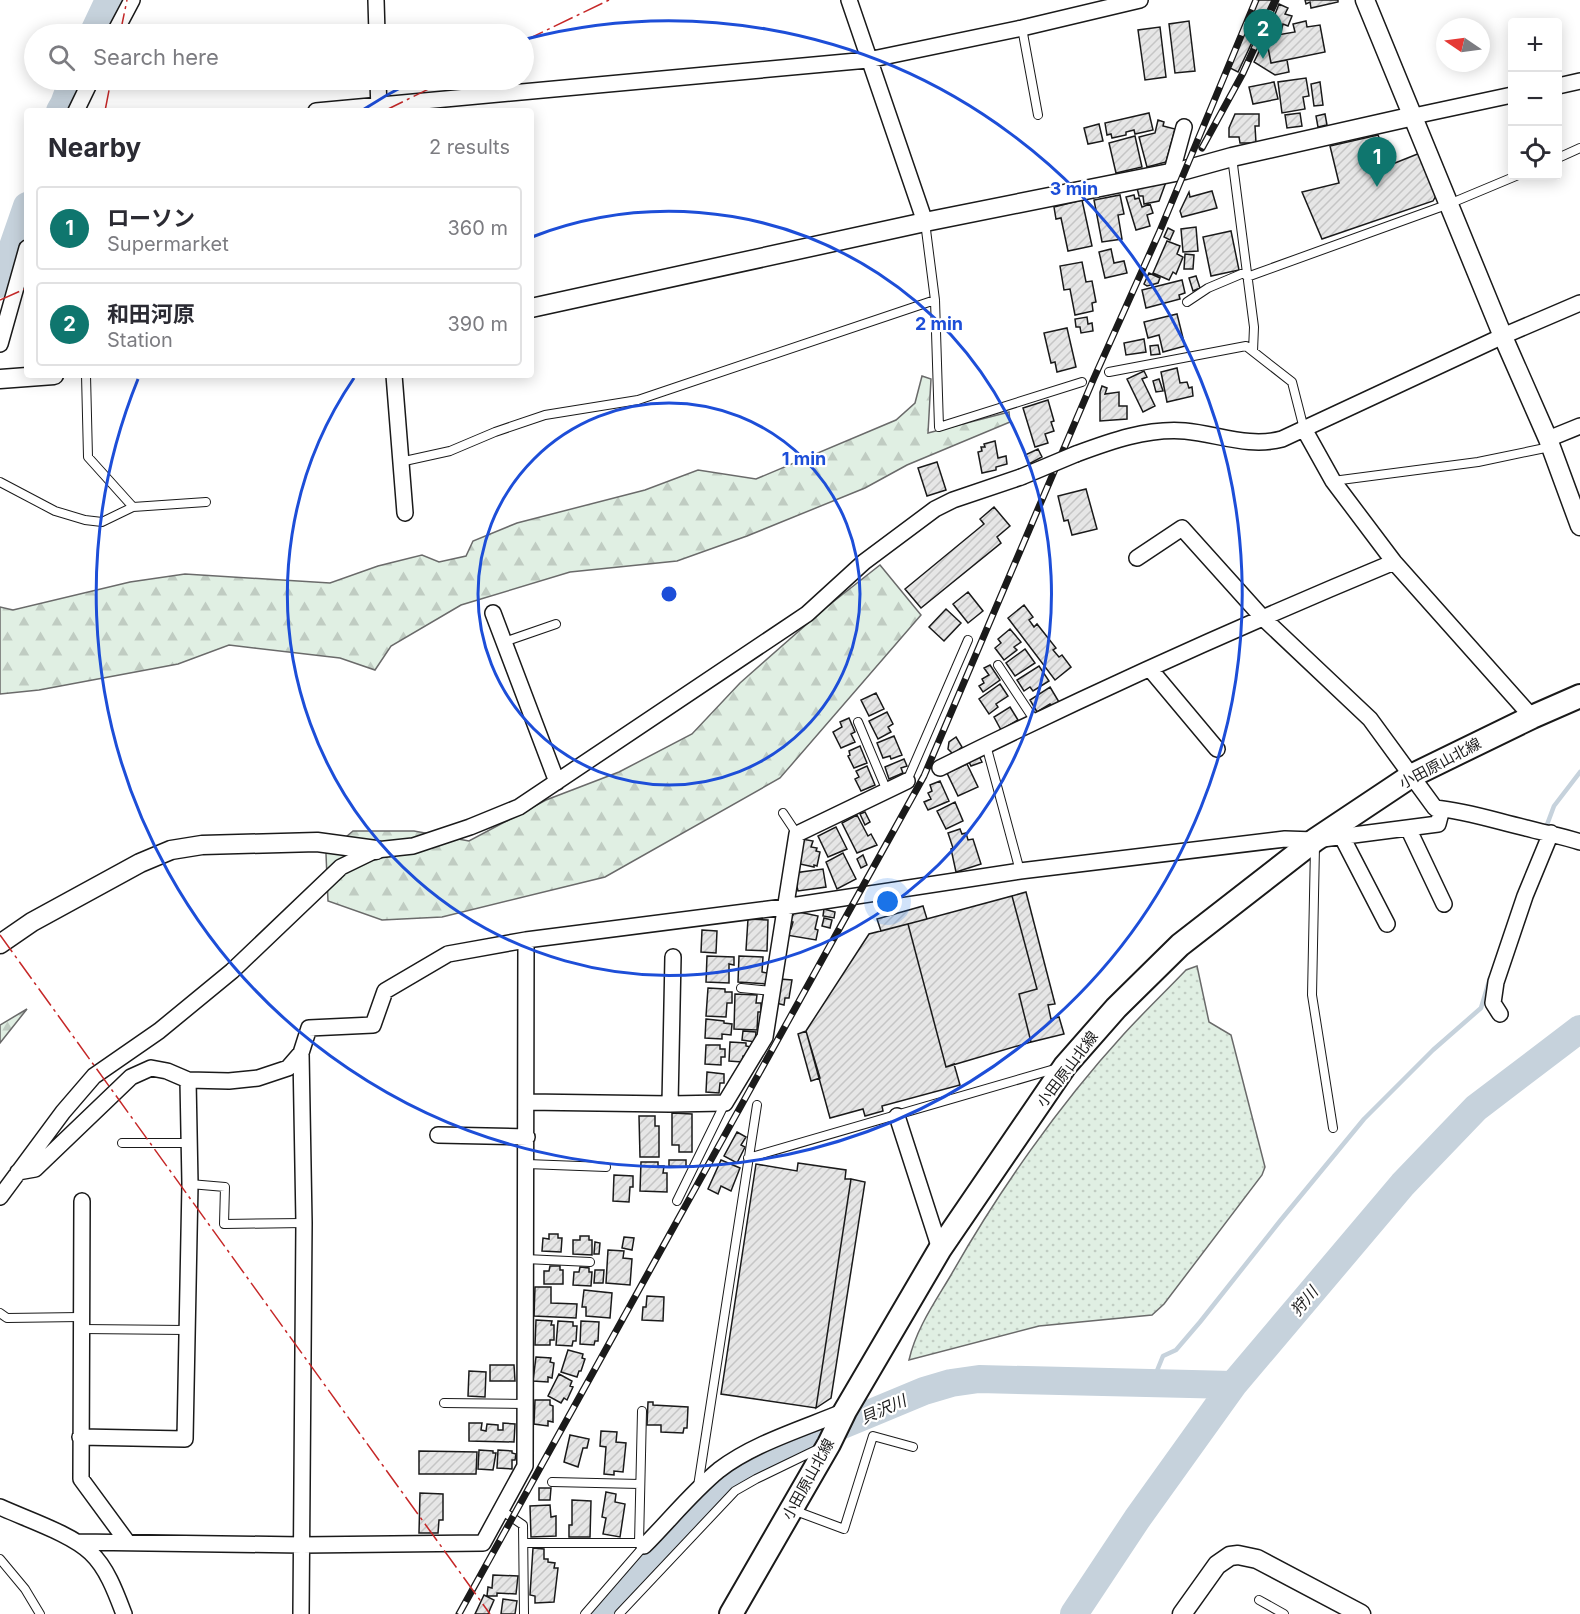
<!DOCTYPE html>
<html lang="en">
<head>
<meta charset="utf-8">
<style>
  body { margin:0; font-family:Inter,"Noto Sans JP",sans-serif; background:#f7f7f7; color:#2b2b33 }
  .controls { position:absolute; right:18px; top:18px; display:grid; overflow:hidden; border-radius:6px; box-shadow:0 3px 15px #0003 }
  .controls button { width:54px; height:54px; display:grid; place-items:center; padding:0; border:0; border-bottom:2px solid #e1e1e2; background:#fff; color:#2b2b33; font:30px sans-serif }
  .compass { position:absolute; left:1436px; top:18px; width:54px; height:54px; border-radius:50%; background:#fff; box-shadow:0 3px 15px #0003; rotate:283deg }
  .you { position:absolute; left:888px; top:902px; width:21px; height:21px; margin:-15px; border:4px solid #fff; border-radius:50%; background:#1a73e8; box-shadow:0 0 0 9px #1a73e833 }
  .badge { display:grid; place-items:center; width:39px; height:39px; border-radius:50%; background:#0f766e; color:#fff; font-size:20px; font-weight:700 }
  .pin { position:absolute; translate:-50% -50px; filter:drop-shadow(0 2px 3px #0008) }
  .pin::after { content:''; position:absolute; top:32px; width:21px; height:18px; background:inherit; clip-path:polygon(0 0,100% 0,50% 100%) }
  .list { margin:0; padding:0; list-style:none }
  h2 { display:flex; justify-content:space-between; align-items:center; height:78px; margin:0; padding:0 24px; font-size:26px }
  h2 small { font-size:20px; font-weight:400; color:#7c7c81 }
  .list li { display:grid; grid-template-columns:39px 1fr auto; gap:18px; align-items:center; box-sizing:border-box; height:84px; margin:0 12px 12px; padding:0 12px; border:2px solid #e1e1e2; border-radius:6px }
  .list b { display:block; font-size:22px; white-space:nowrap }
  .list p { margin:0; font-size:20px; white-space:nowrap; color:#7c7c81 }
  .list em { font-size:20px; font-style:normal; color:#7c7c81 }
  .icon { flex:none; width:33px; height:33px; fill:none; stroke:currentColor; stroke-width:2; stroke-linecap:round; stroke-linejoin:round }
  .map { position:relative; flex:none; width:1580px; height:1614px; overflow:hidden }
  .search { position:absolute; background:#fff; box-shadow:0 3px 15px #0003; left:24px; top:24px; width:510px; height:66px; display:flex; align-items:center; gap:15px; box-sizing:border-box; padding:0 21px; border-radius:33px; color:#7c7c81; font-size:22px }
  .panel { position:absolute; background:#fff; box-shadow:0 3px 15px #0003; left:24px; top:108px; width:510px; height:270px; border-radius:6px }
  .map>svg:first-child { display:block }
  .grass { fill:url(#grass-dots); stroke:#6a6a6a; stroke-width:1.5 }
  .forest { fill:url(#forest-firs); stroke:#6a6a6a; stroke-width:1.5 }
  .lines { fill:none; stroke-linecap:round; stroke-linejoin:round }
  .stream { stroke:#c6d2dc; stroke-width:4.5 }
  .river { stroke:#c6d2dc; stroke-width:28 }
  .building { fill:url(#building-hatch); stroke:#1a1a1a; stroke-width:1.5 }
  .service-casing { stroke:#1a1a1a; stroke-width:10 }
  .minor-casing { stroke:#1a1a1a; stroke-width:18 }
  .tertiary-casing { stroke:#1a1a1a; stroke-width:21 }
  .primary-casing { stroke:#1a1a1a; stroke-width:26 }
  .service { stroke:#fff; stroke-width:8 }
  .minor { stroke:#fff; stroke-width:15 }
  .tertiary { stroke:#fff; stroke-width:18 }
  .primary { stroke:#fff; stroke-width:22 }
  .rail-casing { stroke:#1a1a1a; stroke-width:7 }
  .rail { stroke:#fff; stroke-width:4.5; stroke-dasharray:14; stroke-linecap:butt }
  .minor-bridge-casing { stroke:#1a1a1a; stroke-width:18; stroke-linecap:butt }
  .minor-bridge { stroke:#fff; stroke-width:15 }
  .power { stroke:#c62828; stroke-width:1.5; stroke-dasharray:21 4.5 3 4.5; stroke-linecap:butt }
  .ring { fill:none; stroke:#1d4ed8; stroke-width:3 }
  .labels { text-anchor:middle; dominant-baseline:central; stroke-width:4.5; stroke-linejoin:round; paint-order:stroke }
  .street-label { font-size:15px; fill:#1a1a1a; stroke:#fff }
  .water-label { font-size:16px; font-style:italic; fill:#1a1a1a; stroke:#fff }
  .centre { fill:#1d4ed8; stroke:#fff; stroke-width:3 }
  .ring-label { font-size:18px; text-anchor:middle; font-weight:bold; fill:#1d4ed8; stroke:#fff; stroke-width:4.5; stroke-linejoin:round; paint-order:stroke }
</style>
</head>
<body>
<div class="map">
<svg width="1580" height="1614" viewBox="0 0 1580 1614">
  <defs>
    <pattern id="grass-dots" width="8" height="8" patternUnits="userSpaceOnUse" patternTransform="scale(1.5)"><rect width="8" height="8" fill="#e0efe3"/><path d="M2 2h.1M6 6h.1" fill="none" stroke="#c0ccc2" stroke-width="1.8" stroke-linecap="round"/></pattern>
    <pattern id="forest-firs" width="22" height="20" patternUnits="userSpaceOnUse" patternTransform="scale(1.5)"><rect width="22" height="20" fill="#e0efe3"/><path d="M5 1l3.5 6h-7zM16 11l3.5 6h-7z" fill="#c0ccc2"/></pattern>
    <pattern id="building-hatch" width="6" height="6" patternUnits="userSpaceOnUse" patternTransform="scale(1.5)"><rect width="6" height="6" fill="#e6e6e6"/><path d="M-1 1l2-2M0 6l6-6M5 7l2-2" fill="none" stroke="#c5c5c5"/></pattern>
  </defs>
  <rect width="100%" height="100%" fill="#fff"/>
  <path class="grass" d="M1197,966l12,56 22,13 34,132 -3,8 -98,129 -12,11 -113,11 -130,34c7,-31 26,-58 42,-85 47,-83 108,-170 172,-240 20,-22 42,-43 63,-65z"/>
  <path class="forest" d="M922,376l9,3 -3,54 81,-21 1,10 -103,43 -42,23 -118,48 -70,25 -107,11 -109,33 -70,41 -16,24 -35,-12 -111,-13 -51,19 -139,26 -39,4v-87l13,3 117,-28 55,-8 145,9 48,-17 44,-11 17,7 27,-6 7,-15 44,-18 128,-33 53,-20 58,9 140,-59 19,-17z
    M880,565l41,50 -141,163 -175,99 -163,40 -60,3 -54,-19 -2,-47 27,-23h61l55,10 77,-41 73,-28 73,-38 48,-51 84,-74z
    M27,1009l-27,34v-18z"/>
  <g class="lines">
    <path class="stream" d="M1545,830l9,-24 26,-34
      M1152,1383l11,-27 13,-6 24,-28 80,-101 84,-102 69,-69 48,-42 9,-30"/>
    <path class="river" d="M93,34l16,-34
      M60,111l4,-7 9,-24
      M0,284l27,-78
      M602,1614l126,-136 107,-50 89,-37 27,-8 28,-4 254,6
      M1074,1614l63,-95 96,-134 170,-201 73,-76 104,-79"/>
  </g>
  <path class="building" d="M1258,0h14l-34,72 -8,-4z
    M1305,0h33v2l-27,6 -1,-6 -4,2z
    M1279,4l9,4 -3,6 7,2 -4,10 -5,-2 -2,8 -11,-5z
    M1189,21l6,50 -20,2 -6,-49z
    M1306,21l1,6 13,-2 5,27 -54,11 -5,-26 29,-5 -2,-8z
    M1160,27l6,50 -21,3 -7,-50z
    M1266,37l5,26 16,-3 2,12 -14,3 -21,-13z
    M1306,78l3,18 -6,1 2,12 -23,4 -4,-31z
    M1274,82l4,17 -25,5 -4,-17z
    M1320,82l3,23 -9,1 -3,-22z
    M1149,113l4,17 -18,4 -1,-4 -8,2v3l-14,3 -1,-4 -4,1 -2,-12z
    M1300,113l2,13 -15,2 -2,-13z
    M1235,114h24v12h-4l1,17h-16l-1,-6h-10v-9z
    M1325,114l2,11 -9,2 -2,-11z
    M1158,120l6,2 -1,4 12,3 -9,33 -19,5 -8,-30 16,-4z
    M1099,124l4,17 -15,3 -4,-16z
    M1378,135l12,30 30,-12 17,41 -4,7 -111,38 -20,-47 37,-9 -9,-37z
    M1135,136l7,31 -26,6 -7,-30z
    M1166,182l-7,19 -15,3 -1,-8h-4l-2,-8z
    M1212,191l5,17 -35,9 -2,-6 9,-19 1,5z
    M1120,195l4,19 -6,1 4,24 -20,3 -8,-42z
    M1134,195l1,4 4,-1 3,9 8,-3 3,9 -6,2 3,11 -14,4 -10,-33z
    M1082,200l10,46 -24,5 -7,-33 -5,1 -2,-12z
    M1196,227l2,24 -15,1 -2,-23z
    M1168,228l6,3 -4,9 -6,-3z
    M1231,231l8,39 -28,6 -8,-39z
    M1167,241l13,5 -3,8 6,3 -7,17 -3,-2 -4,8 -16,-7z
    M1111,249l3,14 10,-2 3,12 -22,5 -6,-26z
    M1185,254l9,1 -1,14h-9z
    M1082,262l4,20 6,-1 4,21 -4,1 1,8 -18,4 -5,-26 -6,1 -4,-24z
    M1149,273l11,5 -2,5 -11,3 -3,-2z
    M1196,276l4,12 -7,3 -4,-13z
    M1182,280l3,13 -6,2 1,4 -34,9 -4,-18z
    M1177,314l8,32 -22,6 -4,-17 -11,3 -4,-16z
    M1087,317l1,7 4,-1 1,8 -12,2 -1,-6h-4l-1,-8z
    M1067,328l9,39 -19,5 -2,-10 -4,1 -7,-30z
    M1144,339l2,13 -20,3 -2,-12z
    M1158,345l2,9 -9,1 -1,-9z
    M1177,368l3,15 7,-1 2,6 3,-1 1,9 -26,6 -6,-30z
    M1144,371l3,6 -5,2 13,27 -12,6 -16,-33z
    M1159,379l4,12 -7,1 -3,-11z
    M1102,386l5,2 -2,6 14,-2v14h8v13l-27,2v-29z
    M1048,400l6,21 -3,1 3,9 -9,3 3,9 -13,4 -12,-39z
    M995,441l3,17 8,-2 1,8 -11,3v3l-14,3 -4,-21 4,-1 -1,-4h4l-1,-3z
    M1038,449l4,8 -13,7 -4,-9z
    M937,462l9,28 -19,6 -9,-28z
    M1086,489l11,40 -25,6 -4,-15 -4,1 -6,-25z
    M994,507l16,19 -13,11 4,6 -80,65 -16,-19 79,-65 -4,-5z
    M968,592l15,19 -15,12 -15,-19z
    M1024,605l9,12 -4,3 5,7 3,-3 19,24 -3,2 6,7 3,-2 9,12 -16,13 -47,-62z
    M946,609l15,14 -17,18 -15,-14z
    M1010,629l11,13 -7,5 3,3 -13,10 -9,-12 6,-5 -3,-4z
    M1025,649l10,14 -20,13 -9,-13z
    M990,665l10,15 -17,12 -4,-6 5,-3 -2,-4 7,-4 -5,-7z
    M1039,666l10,15 -16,10 -3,-4 -6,4 -7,-11z
    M1000,684l8,12 -12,8 2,3 -9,7 -10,-15z
    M1050,687l9,15 -7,4 -2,-2 -13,8 -7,-12z
    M876,693l8,16 -15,7 -8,-16z
    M1010,707l8,13 -17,10 -7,-13z
    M887,712l6,12 -5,3 3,5 -13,7 -9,-18z
    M849,718l6,14 -4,2 4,8 -14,6 -8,-16 9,-5 -2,-5z
    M894,736l8,19 -11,4 -1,-3 -7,2 -6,-15z
    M956,737l6,10 -9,7 -5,-5 1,-7z
    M860,746l7,17 -13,5 -6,-12 2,-1 -1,-4z
    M979,756l3,6 -11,4 -3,-6z
    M904,759l3,7 -6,2 2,5 -14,6 -4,-12z
    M967,764l11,23 -20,9 -11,-23z
    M867,766l8,19 -14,6 -6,-12 4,-2 -3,-6z
    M940,781l9,20 -21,9 -4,-8 7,-3 -3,-6 4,-2 -2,-6z
    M955,802l8,19 -17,8 -9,-18z
    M865,812l5,10 -5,3 -5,-11z
    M857,815l11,21 3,-2 6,11 -20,8 -15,-30z
    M836,827l11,22 -19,8 -10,-21z
    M960,829l2,5 4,-1 2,7 5,-1 8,25 -25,8 -5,-23 2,-1 -5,-15z
    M802,839l11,2 -2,6 6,1 -1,3 4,1 -3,14 -3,-1v2l-14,-3 1,-4 -4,-1z
    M843,853l13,26 -19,10 -11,-27z
    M863,855l4,10 -6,3 -4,-9z
    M823,869l3,18 -28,4 -4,-18z
    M1026,892l29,112 -7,1 3,14 8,-2 5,17 -33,8 -12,-48 18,-5 -25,-93z
    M1012,896l25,93 -18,5 12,48 -85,25 -38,-143z
    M923,906l4,13 -46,12 -4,-12z
    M824,909l11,3 -1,6 -11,-2z
    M794,911l24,5 -3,13 3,1 -2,10 -30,-5 2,-6h3l2,-7 -5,-1 1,-7 4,1z
    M824,918l8,2 -2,8 -8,-2z
    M748,919l20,1 -1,31 -21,-1z
    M908,924l38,143 8,-3 6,21 -78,21 1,5 -18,5 -2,-7 -33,9 -24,-87 63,-97z
    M702,930l15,1 -1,22 -15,-1z
    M707,956l27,1v8l-5,-1v19l-23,-1z
    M739,956l24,1 -1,15 5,1v11l-29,-2z
    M780,979l12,1 -3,18h-4l-1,7 -8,-2z
    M708,988l17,1v3h7v11h-5l-1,14 -20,-1z
    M735,994l22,1 -1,8h5v9h-3l-1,18 -23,-1z
    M706,1019l18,2v2l8,1 -1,11 -9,-1v5l-17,-1z
    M743,1031l13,1 -1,10 -13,-2z
    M806,1031l14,47 -9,3 -13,-47z
    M730,1042l16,1v3l5,1 -5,9h-3l-1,6 -13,-1z
    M706,1045h14v4h5v8h-4v8l-16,-1z
    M707,1072l17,2v9h-4l-1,10 -13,-1z
    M672,1113l20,1v38h-13v-7h-7z
    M639,1116h16v10h4v31h-19z
    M737,1132l9,5 -5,8 4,2 -8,16 -13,-7z
    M669,1160h17v7l-17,-1z
    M721,1160l19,8 -9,23 -10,-5 -3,8 -10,-5z
    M641,1162h17v4h6l-1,7h4v19l-27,-1z
    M798,1163l48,7 -1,9h6l-35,229 -95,-14 35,-230 41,7z
    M614,1175l19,1v11h-3l-1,15 -16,-1z
    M851,1179l14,3 -34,216 -15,10z
    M549,1234h9v4h4l-1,14 -19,-1 1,-13 6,1z
    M580,1236h9v4h3v15l-19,-1v-14h7z
    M624,1237l10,1 -2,12 -10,-2z
    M595,1242l5,1 -1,11h-5z
    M608,1250l16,1 -1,7 9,1 -2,26 -24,-2z
    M550,1266h10v4h3v14h-19v-13h5z
    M580,1267l9,1v4h3l-1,14 -18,-1 1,-13h5z
    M595,1270h9l-1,13h-9z
    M535,1287h16v16l26,1 -1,14 -42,-2z
    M584,1290l28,3 -2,25 -24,-2v-9h-4z
    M647,1296l17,1 -1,24 -21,-1 1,-13h3z
    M536,1320l16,1 -1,4h3v15h-4v5h-15z
    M558,1321l15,1v4h4l-1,15h-3l-1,5 -16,-1z
    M581,1321l18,1 -1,19h-3l-1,4 -14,-1z
    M568,1350l15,4 -1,4 3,1 -4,12h-2l-2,6 -16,-5z
    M536,1357l15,1 -1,4 4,1 -2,15 -4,-1v5l-15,-1z
    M490,1365h24l1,16h-25z
    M469,1371l17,1 -1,25 -17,-1z
    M559,1374l13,7 -2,5 3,1 -6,13 -3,-2 -3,5 -13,-7z
    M535,1400h15v5l3,1v16l-5,-1v5l-14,-2z
    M648,1402h5v3l35,2 -1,21h-3l-1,5 -22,-1v-7h-14z
    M469,1423h13l-1,7 5,1 1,-7 11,1v5h5v-7l12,1 -1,18 -45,-1z
    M601,1431l16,1 -1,10 10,1 -3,29 -9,-1v4l-10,-1 2,-27 -6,-1z
    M570,1435l19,4 -2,9h-4l-5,19 -14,-5z
    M479,1450l14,1v2h3l-3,17 -15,-1z
    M498,1450l14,1v2l4,1 -1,6h-3v9l-15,-1z
    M419,1451l58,1 -1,22h-57z
    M539,1488h12l-1,12h-11z
    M606,1492l10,2 -1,8 10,2 -5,33 -17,-3 3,-16 -4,-1z
    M420,1493l23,1v26h-4l-1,13h-19z
    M572,1500l19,1 -1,36h-21v-12h3z
    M550,1505l1,12 5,-1v20l-25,1 -1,-31z
    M533,1548l11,1v10h4v3l7,1 -1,5h4l-4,34 -19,1v-7l-5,-1z
    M493,1575l25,1 -2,18 -19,-1v3h-10l1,-9 4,1z
    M484,1595l10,5 -6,14h-13z
    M503,1599l14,2 -2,13h-14z"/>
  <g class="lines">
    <defs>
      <path id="service" d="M1022,28l16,87
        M1232,157l22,170 -1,24
        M1558,158l22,-10
        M925,222l10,78 4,127 143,-45
        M1247,277l202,-73 67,-28
        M1187,302l21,-14 38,-16
        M1109,372l137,-26 46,36 12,47
        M86,375l2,82 45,50
        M400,462l50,-11 45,-19 50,-17 93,-15 297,-100
        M1333,481l145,-19 72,-15
        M0,482l55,29 30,9 17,2 31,-15 73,-5
        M504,642l52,-18
        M998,665l37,56
        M858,722l29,69
        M986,745l34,126
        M907,781l61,-141
        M783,813l14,21
        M1315,846l-3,149 21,133
        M741,988l31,3
        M122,1143h67
        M748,1158l310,-90
        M527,1164l79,3
        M190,1184l35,3 -1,37 80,-1
        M677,1201l48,-98
        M525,1259l65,3
        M0,1313l7,5 73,-1
        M82,1329l104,1
        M444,1403l81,1
        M552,1482l88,2
        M698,1486l59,-381
        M501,1510l22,15 1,89
        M793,1510l51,19 29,-93 40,11
        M524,1543h115l5,3 -59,68
        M639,1543l3,-132
        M0,1559l25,30 15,25
        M1259,1600l25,14
        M619,1614l116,-123 21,-12 62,-30"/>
      <path id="minor" d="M376,0l1,34
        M849,0l76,222
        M114,34l18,-34
        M378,80l1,31
        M1558,86l22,-5
        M76,111l15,-31
        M316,111l552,-51 154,-32 118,-28
        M1414,116l98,-21
        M1172,171l12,-44
        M0,344l27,-96
        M394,375l11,138
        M1304,429l29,52 61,81 138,155
        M1548,439l32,-13
        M1076,454c35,-13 71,-26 109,-23 33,3 64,17 97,8l221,-103 77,-33
        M1137,558l45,-30 80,89 108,102 65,89c32,3 61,13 91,20 18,5 36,8 54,14
        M493,613l64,169
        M1150,669l67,80
        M940,768c149,-74 300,-142 454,-206
        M1408,828l36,76
        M1342,837l45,87
        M1500,1014l-7,-11 3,-21 29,-86 26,-63
        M301,1053l3,170 -3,391
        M527,1102l143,2 55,-1 40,-66 32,-203 110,-53
        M670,1104l3,-147
        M897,1116l43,133
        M438,1135l89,2
        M18,1172l17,-3 96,-92 20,-9 16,3 21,9 41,1 29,-3 30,-10 13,-15 8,-25 64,-3 12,-34 63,-37 78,-14 258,-33 236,-36 265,-32 30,1 123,-16 4,-15
        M0,1197l63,-85 31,-36 65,-45 73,-60 109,-104 35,-17 37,-4 57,-19 49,-20 288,-193 57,-52 71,-53 18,-9 68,-23
        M82,1201l-1,278 47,64
        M80,1437l105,2 5,-255 -2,-104
        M0,1507c26,12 72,27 91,46 16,15 25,40 33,61
        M78,1542l224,3 181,-2 42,-77 1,-526
        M644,1546c25,-25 48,-54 75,-76 35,-27 86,-42 126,-59"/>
      <path id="tertiary" d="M1365,0l139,339 44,100 32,87
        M531,308l394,-86 260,-52 47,-13 182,-41
        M0,379l54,-4
        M0,944l32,-22 108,-59 31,-13 31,-5 115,-3 59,8
        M1182,1614l35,-49 13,-9 8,-1 19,4 104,55"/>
      <path id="primary" d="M731,1614l98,-170 16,-33 95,-162 125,-183 51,-58 64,-63 135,-105 96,-64 121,-59 48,-21"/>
    </defs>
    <use href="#service" class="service-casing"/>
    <use href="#minor" class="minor-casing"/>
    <use href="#tertiary" class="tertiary-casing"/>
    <use href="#primary" class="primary-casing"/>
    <use href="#service" class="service"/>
    <use href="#minor" class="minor"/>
    <use href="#tertiary" class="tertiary"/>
    <use href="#primary" class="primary"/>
    <defs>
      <path id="rail" d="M1202,148l41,-75 33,-73
        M459,1614l465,-838 170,-398 65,-145 97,-233"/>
    </defs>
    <use href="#rail" class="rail-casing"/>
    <use href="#rail" class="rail"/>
    <defs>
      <path id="minor-bridge" d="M1021,477l55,-23"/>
    </defs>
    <use href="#minor-bridge" class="minor-bridge-casing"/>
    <use href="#minor-bridge" class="minor-bridge"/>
    <path class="power" d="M120,34l7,-34
      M524,41l85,-41
      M105,111l6,-31
      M384,111l63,-31
      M0,300l27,-12
      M0,935l490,679"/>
  </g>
  <g class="ring">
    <circle cx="669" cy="594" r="191"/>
    <path d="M532 237A382 382 0 1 1 354 378"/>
    <path d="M361 111A573 573 0 0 1 413 81M526 39A573 573 0 1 1 138 379"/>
  </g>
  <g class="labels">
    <g class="street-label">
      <text transform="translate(1440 763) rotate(-28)">小田原山北線</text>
      <text transform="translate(1067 1069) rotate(-53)">小田原山北線</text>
      <text transform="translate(808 1479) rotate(-61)">小田原山北線</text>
    </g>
    <g class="water-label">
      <text transform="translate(1304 1301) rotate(-50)">狩川</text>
      <text transform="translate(883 1409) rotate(-24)">貝沢川</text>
    </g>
  </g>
  <circle cx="669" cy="594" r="9" class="centre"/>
  <g class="ring-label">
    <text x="1074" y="195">3 min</text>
    <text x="939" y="330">2 min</text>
    <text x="804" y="465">1 min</text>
  </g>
</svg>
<div class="controls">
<button>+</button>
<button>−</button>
<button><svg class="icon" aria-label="locate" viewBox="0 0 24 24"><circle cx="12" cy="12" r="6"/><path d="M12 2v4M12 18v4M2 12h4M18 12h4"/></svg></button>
</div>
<svg class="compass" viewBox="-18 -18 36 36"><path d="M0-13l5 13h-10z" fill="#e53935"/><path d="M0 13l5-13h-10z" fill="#7c7c81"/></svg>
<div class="you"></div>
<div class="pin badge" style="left:1377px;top:187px">1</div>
<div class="pin badge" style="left:1263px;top:59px">2</div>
<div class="search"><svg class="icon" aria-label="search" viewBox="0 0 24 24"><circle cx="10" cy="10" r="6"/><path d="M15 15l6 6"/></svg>Search here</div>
<section class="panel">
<h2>Nearby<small>2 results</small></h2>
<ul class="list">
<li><span class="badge">1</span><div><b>ローソン</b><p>Supermarket</p></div><em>360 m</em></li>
<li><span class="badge">2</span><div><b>和田河原</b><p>Station</p></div><em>390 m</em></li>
</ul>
</section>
</div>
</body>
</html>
